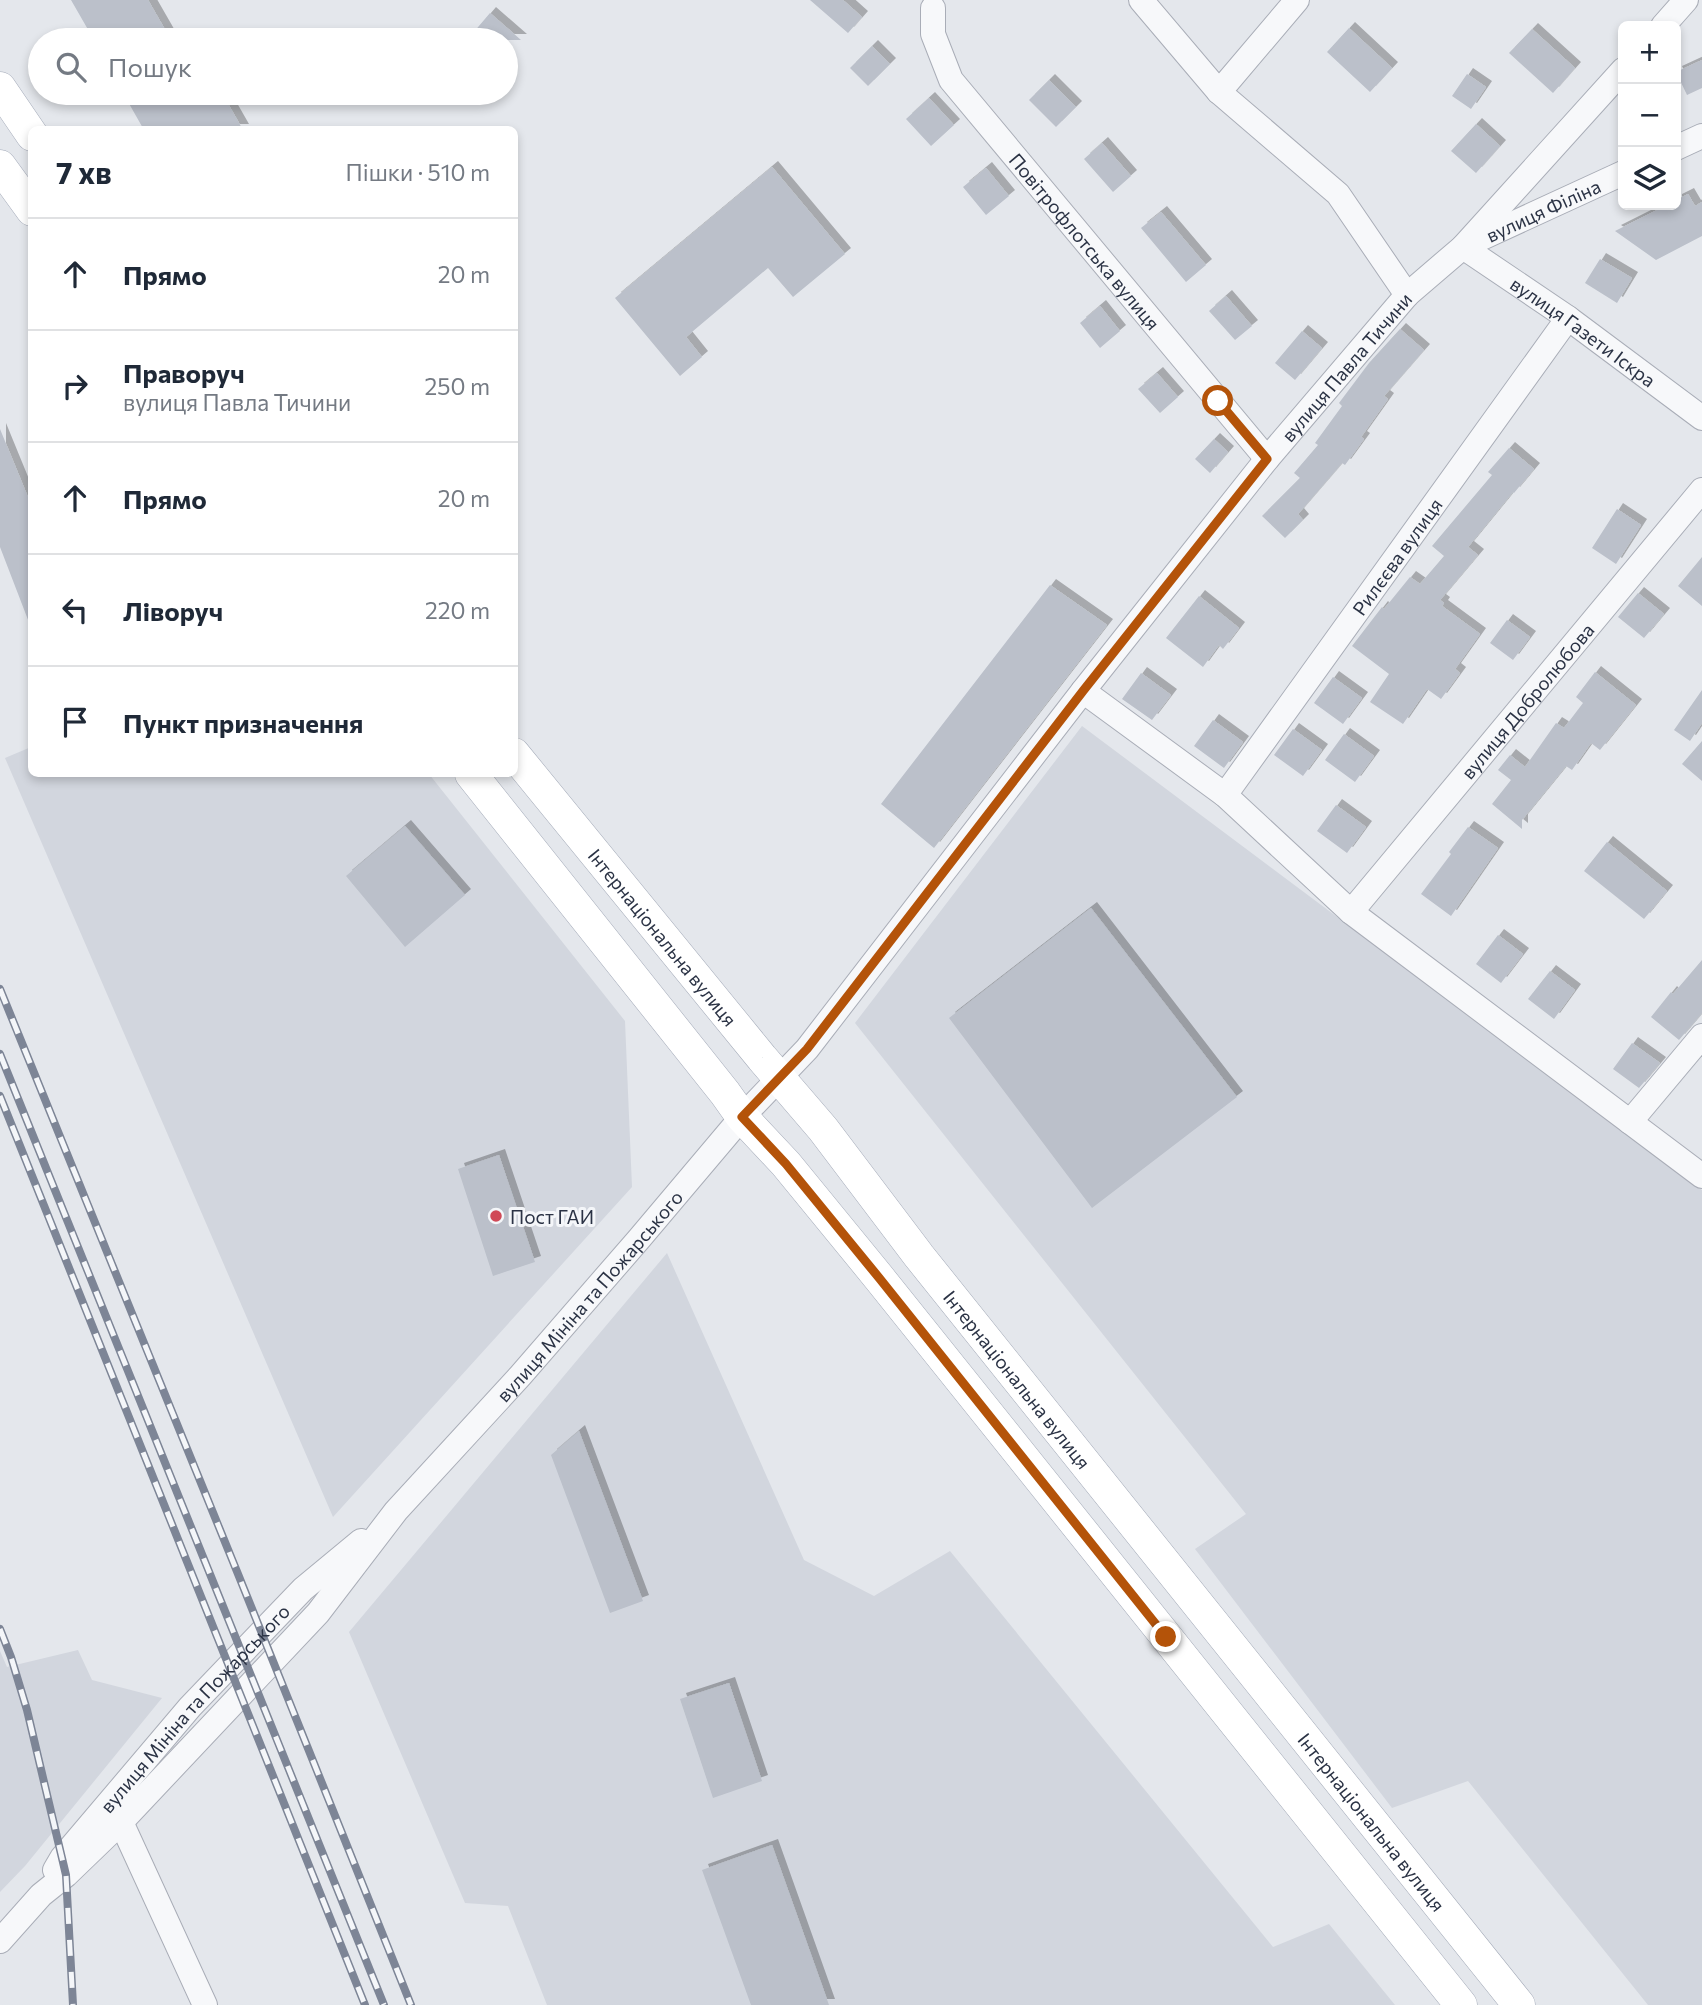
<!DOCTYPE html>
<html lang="uk">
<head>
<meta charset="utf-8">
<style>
  body { margin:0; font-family:Commissioner,sans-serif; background:#f2f2f3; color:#1f2937 }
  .controls { position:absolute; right:21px; top:21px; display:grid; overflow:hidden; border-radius:10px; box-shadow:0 4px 10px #0003 }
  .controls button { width:63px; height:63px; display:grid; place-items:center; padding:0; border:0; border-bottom:2px solid #e0e1e3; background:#fff; color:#1f2937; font:35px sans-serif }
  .stop { position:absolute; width:21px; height:21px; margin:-16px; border:5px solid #b45309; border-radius:50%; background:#fff }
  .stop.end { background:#b45309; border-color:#fff; box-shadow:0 2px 7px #0008 }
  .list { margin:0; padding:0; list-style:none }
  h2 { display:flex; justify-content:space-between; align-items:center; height:91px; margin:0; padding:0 28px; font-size:30px }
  h2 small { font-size:23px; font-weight:400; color:#747a83 }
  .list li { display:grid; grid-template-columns:46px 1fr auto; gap:21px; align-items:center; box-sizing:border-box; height:112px; padding:0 28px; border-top:2px solid #e0e1e3 }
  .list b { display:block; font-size:26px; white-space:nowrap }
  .list p { margin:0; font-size:23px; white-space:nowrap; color:#747a83 }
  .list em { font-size:23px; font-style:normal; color:#747a83 }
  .icon { flex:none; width:38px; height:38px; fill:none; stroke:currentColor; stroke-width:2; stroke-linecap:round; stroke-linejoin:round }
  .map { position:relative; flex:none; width:1702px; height:2005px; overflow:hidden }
  .search { position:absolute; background:#fff; box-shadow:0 4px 10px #0003; left:28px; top:28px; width:490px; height:77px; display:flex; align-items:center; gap:18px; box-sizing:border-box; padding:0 24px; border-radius:38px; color:#747a83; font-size:26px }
  .panel { position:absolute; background:#fff; box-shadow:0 4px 10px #0003; left:28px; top:126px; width:490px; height:651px; border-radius:10px }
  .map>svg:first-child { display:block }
  .built { fill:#d2d6de }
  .building { fill:#bbc0ca; filter:url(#shadow) }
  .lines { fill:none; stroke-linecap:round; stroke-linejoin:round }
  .minor-casing { stroke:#a9adb7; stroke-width:26 }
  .major-casing { stroke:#a3aab8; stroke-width:33 }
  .minor { stroke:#f7f8fa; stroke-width:24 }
  .major { stroke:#fff; stroke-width:32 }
  .rail-casing { stroke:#7d8596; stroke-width:8 }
  .rail { stroke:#f4f6f9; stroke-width:5; stroke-dasharray:16; stroke-linecap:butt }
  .route { stroke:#b45309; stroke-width:9 }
  .poi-dot { fill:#d04957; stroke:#f4f6f9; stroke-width:2.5 }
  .labels { text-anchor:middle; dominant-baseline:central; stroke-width:6; stroke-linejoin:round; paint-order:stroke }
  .street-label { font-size:19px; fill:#2b3345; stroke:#f4f6f9 }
  .poi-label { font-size:19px; fill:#2b3345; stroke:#f4f6f9; text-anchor:start }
</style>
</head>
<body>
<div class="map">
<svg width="1702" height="2005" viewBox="0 0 1702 2005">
  <defs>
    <filter id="shadow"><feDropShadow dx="6" dy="-6" stdDeviation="0" flood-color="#0004"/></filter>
  </defs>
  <rect width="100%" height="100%" fill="#e4e7ec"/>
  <path class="built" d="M1082,726l620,464v815h-54l-180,-224 -76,27 -197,-259 51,-35 -391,-491z
    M31,747l1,27h397l196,247 7,166 -299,330 -328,-759z
    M667,1253l137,307 70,36 76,-45 323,396 56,-23 66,81h-848l-39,-99 -43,-3 -116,-271z
    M78,1650l14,30 70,18 -137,168 -25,26v-241l7,16z"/>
  <path class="building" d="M71,0h77l23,40h-77z
    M810,0h33l19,17 -14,16z
    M490,13l31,27h-54z
    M1349,28l43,40 -22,24 -43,-40z
    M1532,29l43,39 -22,25 -44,-40z
    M872,46l18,18 -22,22 -18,-18z
    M1702,60v28l-15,7 -11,-23z
    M1467,74l19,13 -15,22 -19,-13z
    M1049,80l27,27 -20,20 -27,-27z
    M123,93h78l6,11 16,-9 20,35h-99z
    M929,98l25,27 -23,21 -25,-27z
    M1476,124l24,22 -24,27 -25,-22z
    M1102,143l29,33 -18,16 -29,-33z
    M772,167l73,87 -52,43 -25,-29 -82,69 16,20 -22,19 -65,-78z
    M986,168l23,28 -23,19 -23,-28z
    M1688,194l7,12 7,-4v34l-46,24 -41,-29 52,-26h9v-5z
    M1161,212l45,53 -20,17 -45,-54z
    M1600,259l32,19 -15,25 -32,-20z
    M1226,296l26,30 -17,14 -26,-29z
    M1100,306l20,25 -20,17 -20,-25z
    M1400,329l24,21 -40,46 4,3 -27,38 3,2 -19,26 -3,-2 -44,51 5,6 -18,18 -23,-22 38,-38 -6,-5 24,-28 -3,-2 27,-37 -3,-3 30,-40z
    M1302,331l20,17 -27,32 -20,-17z
    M1157,373l21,24 -18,16 -22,-24z
    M0,429l32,78 -2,118 -30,-78z
    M1214,439l14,13 -18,21 -15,-14z
    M1509,448l25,21 -20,24 -1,-1 -45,55 10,8 -38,45 4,3 -2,3 38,28 -25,35 5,4 -19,26 -14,-10 -24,35 -33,-22 19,-28 -37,-28 30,-39 2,2 26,-32 10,7 24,-28 -12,-10 60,-71 -4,-3z
    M1617,509l24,16 -25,39 -24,-16z
    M1702,557v49l-24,-20z
    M1050,585l57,40 -173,223 -53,-44z
    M1638,593l26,21 -20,24 -26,-21z
    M1199,596l40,32 -16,21 -4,-4 -16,22 -37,-29z
    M1507,620l23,17 -17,23 -23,-17z
    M1595,672l41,33 -36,45 -9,-7 -19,27 -6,-4 -44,54v9l-30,-25 19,-24 -13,-10 12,-15 15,12 31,-44 8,5 19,-25 -7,-6z
    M1141,673l30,22 -19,25 -30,-21z
    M1333,677l29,21 -19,26 -29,-21z
    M1702,690v33l-12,18 -16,-11z
    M1213,720l30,22 -19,26 -30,-22z
    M1293,729l29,21 -19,26 -29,-21z
    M1344,734l30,22 -19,26 -30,-22z
    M1702,741v40l-20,-17z
    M1336,805l30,22 -19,26 -30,-22z
    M405,826l60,69 -60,52 -59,-71z
    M1468,827l30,21 -47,68 -30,-22 30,-40 -2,-2z
    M1607,842l60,49 -23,28 -60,-48z
    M1091,908l146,189 -145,111 -143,-190z
    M1498,935l25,19 -22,29 -25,-19z
    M1702,960v53l-23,27 -28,-23 20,-25 2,2z
    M1550,971l25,19 -21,29 -26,-20z
    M1632,1043l28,20 -21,25 -26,-19z
    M499,1155l36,107 -42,14 -35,-107z
    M579,1431l64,170 -33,12 -59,-158z
    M729,1683l33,98 -49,17 -33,-99z
    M772,1845l57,160h-78l-49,-135z"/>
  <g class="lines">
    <defs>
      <g id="minor">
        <path d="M1141,0l78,92 119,102 69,101"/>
        <path id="s1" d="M933,8v26l18,46 316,379"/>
        <path d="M1663,26l23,-26"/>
        <path d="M1219,92l78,-92"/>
        <path d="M1676,148l26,-12"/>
        <path id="s2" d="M1473,242l150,-69"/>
        <path id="s3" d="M1463,247l105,71 134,100"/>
        <path d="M1083,691l142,104 126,117 351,264"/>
        <path id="s4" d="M1225,795l343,-477"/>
        <path id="s5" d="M1351,912l351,-422"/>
        <path d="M1630,1122l72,-86"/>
        <path d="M121,1822l84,183"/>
        <path id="s6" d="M55,1870l7,-12 128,-151 113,-118 58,-48"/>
        <path id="s7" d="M0,1941l41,-46 25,-20 55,-53 197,-209 78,-102 124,-135 119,-137 103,-122 65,-68 276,-358 184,-232 140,-164 56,-48 160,-177"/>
      </g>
      <g id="major">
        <path d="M0,88l32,47"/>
        <path d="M0,166l32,44"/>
        <path id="s8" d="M514,754l248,304 61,71 96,127 600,749"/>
        <path d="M471,774l254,319 17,24 44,47 94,115 581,726"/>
      </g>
    </defs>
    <use href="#minor" class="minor-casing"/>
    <use href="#major" class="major-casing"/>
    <use href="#minor" class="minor"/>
    <use href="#major" class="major"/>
    <defs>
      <path id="rail" d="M0,989l238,585 173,431
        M0,1054l384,951
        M0,1096l365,909
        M0,1629l11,28 16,53 39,165 7,130"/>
    </defs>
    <use href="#rail" class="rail-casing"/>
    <use href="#rail" class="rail"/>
  </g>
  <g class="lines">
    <path class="route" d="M1166,1637l-286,-358 -94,-115 -44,-47 65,-68 276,-358 184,-232 -49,-58"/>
  </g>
  <circle class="poi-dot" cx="496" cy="1216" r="7"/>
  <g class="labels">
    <g class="street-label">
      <text stroke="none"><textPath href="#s2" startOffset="77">вулиця Філіна</textPath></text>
      <text stroke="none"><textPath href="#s1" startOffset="285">Повітрофлотська вулиця</textPath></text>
      <text stroke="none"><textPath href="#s3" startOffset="147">вулиця Газети Іскра</textPath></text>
      <text stroke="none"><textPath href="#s7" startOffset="2074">вулиця Павла Тичини</textPath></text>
      <text stroke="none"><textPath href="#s4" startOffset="294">Рилєєва вулиця</textPath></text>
      <text stroke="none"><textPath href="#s5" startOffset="275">вулиця Добролюбова</textPath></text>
      <text stroke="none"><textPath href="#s8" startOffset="236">Інтернаціональна вулиця</textPath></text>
      <text stroke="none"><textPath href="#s7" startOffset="875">вулиця Мініна та Пожарського</textPath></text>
      <text stroke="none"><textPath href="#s8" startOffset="803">Інтернаціональна вулиця</textPath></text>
      <text stroke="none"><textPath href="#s6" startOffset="214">вулиця Мініна та Пожарського</textPath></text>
      <text stroke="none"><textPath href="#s8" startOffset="1370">Інтернаціональна вулиця</textPath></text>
    </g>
    <g class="poi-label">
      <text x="510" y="1216">Пост ГАИ</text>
    </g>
  </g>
</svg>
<div class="controls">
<button>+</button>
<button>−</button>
<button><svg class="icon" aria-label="layers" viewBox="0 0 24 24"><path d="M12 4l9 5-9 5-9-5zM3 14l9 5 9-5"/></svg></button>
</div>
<div class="stop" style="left:1218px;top:401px"></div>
<div class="stop end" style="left:1166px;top:1637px"></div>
<div class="search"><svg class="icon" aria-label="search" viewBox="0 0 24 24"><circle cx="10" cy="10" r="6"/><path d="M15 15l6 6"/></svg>Пошук</div>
<section class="panel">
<h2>7 хв<small>Пішки · 510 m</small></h2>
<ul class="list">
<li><svg class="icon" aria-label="ahead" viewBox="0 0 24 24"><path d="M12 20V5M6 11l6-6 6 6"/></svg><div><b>Прямо</b></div><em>20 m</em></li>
<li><svg class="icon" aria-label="right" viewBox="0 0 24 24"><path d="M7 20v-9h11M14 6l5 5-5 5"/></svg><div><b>Праворуч</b><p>вулиця Павла Тичини</p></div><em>250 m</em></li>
<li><svg class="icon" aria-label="ahead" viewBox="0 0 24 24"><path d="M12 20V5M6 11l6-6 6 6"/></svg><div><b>Прямо</b></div><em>20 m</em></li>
<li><svg class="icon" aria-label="left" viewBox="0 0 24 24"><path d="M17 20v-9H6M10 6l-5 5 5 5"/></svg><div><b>Ліворуч</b></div><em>220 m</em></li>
<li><svg class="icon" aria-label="arrive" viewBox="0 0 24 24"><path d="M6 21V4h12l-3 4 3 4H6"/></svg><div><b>Пункт призначення</b></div></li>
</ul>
</section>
</div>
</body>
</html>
